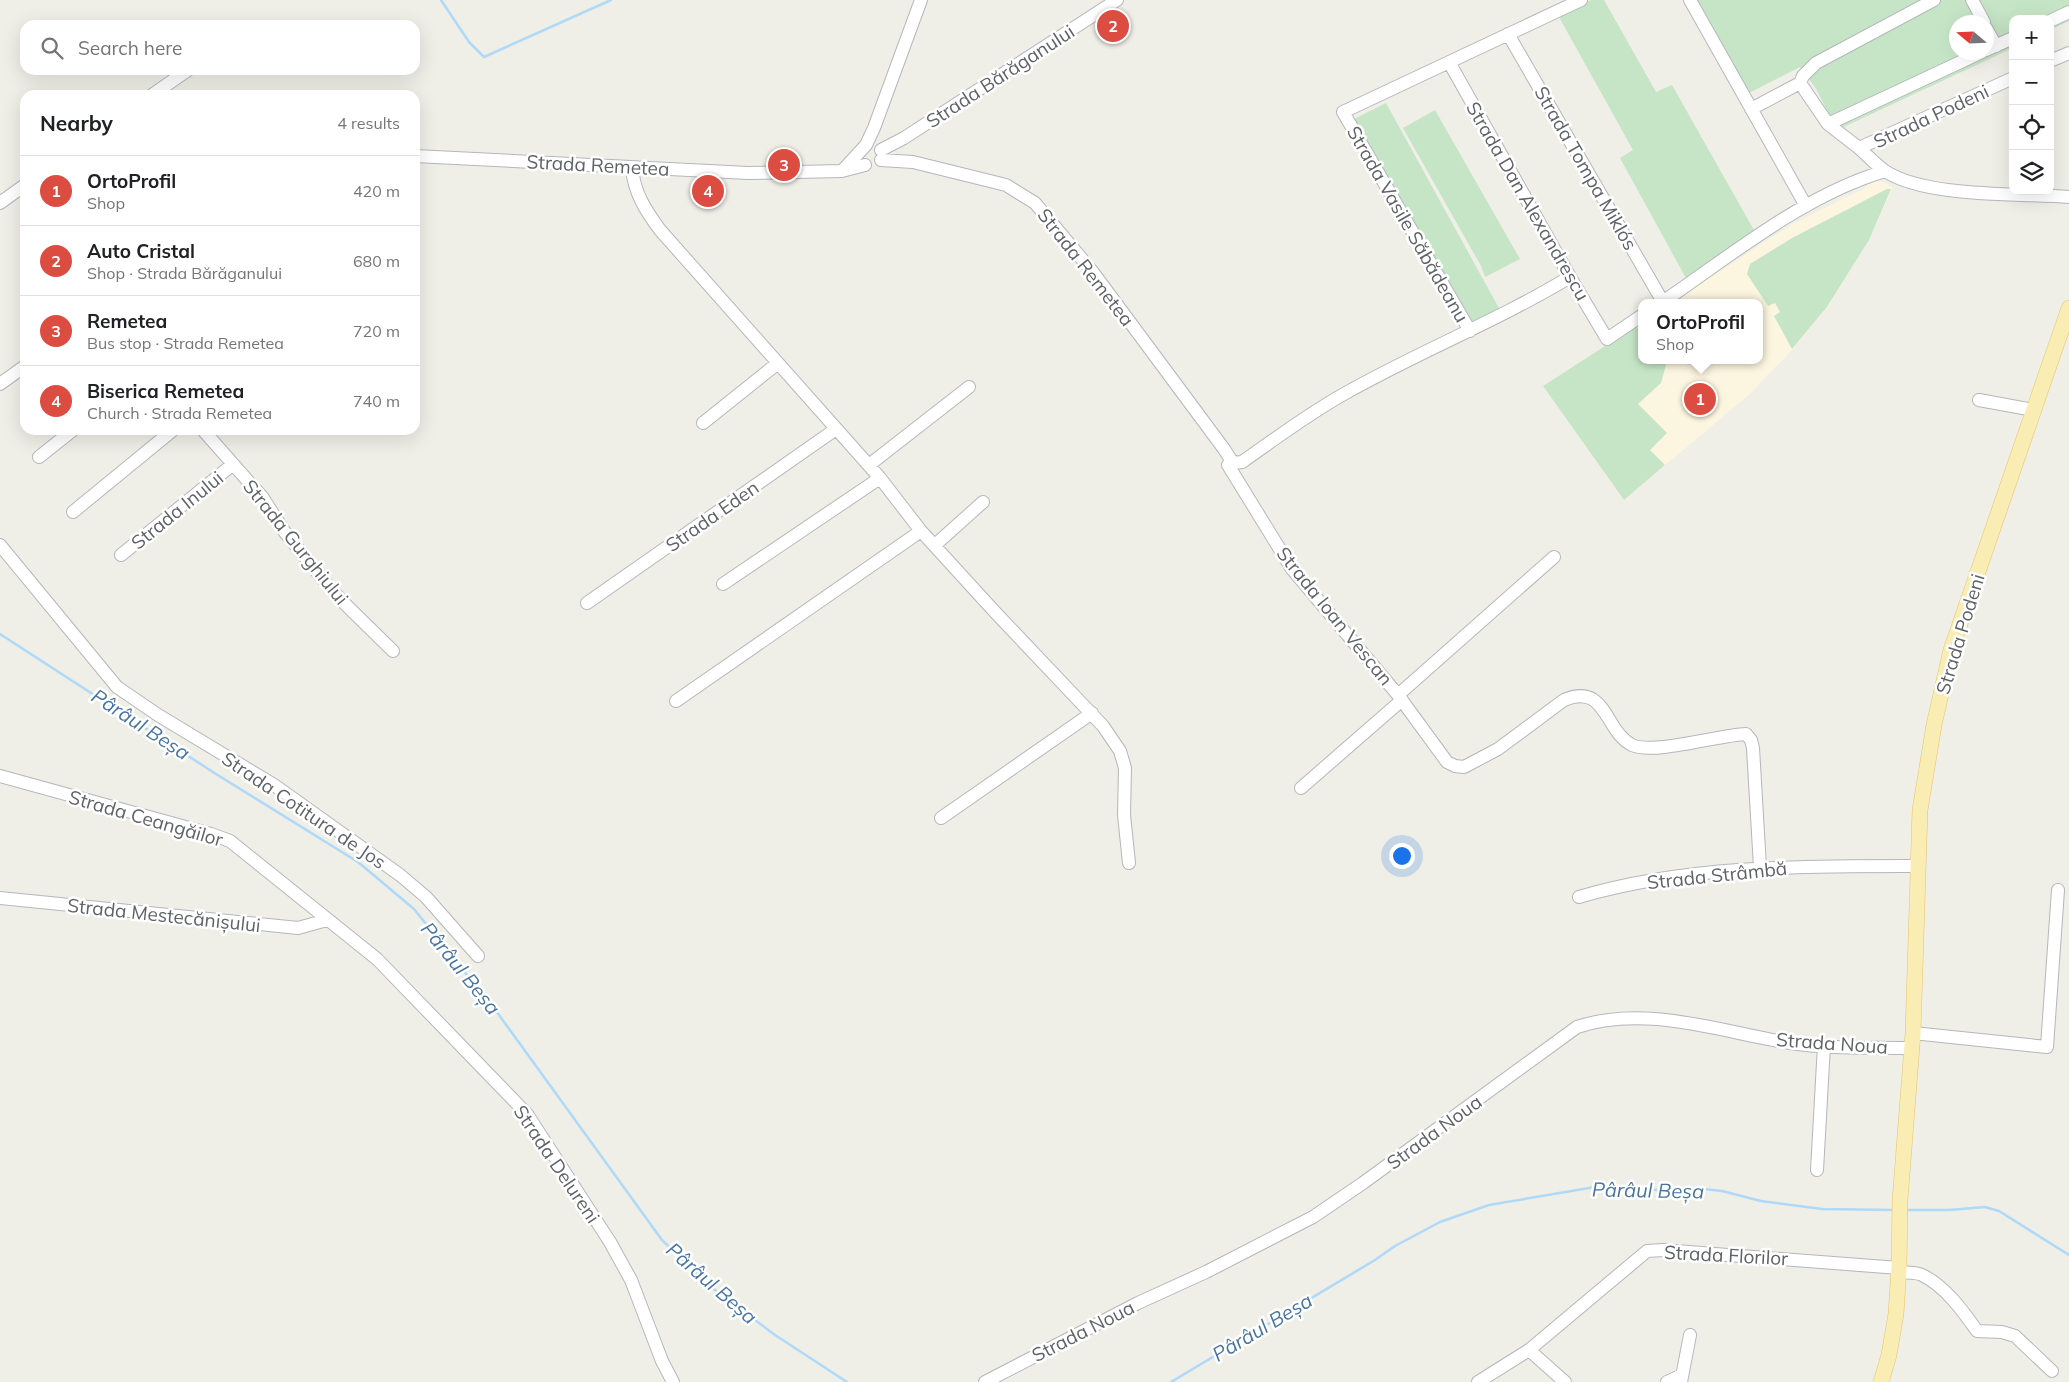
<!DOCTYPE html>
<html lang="en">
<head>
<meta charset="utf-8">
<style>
  body { margin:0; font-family:Mulish,sans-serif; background:#f2f2f2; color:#202124 }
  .controls { position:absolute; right:15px; top:15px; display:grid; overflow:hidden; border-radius:10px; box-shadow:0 5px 20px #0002 }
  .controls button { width:45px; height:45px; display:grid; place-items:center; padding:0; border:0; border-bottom:1px solid #e0e0e0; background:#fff; color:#202124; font:25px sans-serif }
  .compass { position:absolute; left:1949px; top:15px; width:45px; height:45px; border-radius:50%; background:#fff; box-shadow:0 5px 20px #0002; rotate:289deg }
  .you { position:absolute; left:1401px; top:855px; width:18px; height:18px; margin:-12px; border:4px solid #fff; border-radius:50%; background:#1a73e8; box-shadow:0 0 0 8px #1a73e833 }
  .badge { display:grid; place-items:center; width:32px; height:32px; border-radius:50%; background:#dc4c41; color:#fff; font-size:16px; font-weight:700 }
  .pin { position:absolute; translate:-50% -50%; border:2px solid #fff; box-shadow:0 1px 5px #0006 }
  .popup { position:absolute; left:1638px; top:299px; width:125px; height:65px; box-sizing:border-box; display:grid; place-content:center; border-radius:10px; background:#fff; filter:drop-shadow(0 1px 4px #0005); font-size:16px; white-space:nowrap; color:#757577 }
  .popup b { font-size:19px; color:#202124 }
  .popup::after { content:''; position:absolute; left:50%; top:100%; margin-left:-10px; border:10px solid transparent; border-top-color:#fff }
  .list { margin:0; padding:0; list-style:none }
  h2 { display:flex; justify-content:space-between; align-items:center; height:65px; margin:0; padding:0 20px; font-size:21px }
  h2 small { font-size:16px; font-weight:400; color:#757577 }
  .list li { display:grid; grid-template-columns:32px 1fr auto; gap:15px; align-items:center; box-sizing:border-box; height:70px; padding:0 20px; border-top:1px solid #e0e0e0 }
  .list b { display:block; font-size:19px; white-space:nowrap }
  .list p { margin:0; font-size:16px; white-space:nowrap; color:#757577 }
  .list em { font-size:16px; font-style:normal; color:#757577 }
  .icon { flex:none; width:28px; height:28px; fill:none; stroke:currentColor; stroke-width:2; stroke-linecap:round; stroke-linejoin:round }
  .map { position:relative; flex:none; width:2069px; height:1382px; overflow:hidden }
  .search { position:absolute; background:#fff; box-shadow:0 5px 20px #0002; left:20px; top:20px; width:400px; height:55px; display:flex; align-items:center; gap:12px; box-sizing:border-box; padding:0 18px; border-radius:15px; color:#757577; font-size:19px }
  .panel { position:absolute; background:#fff; box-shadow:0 5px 20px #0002; left:20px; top:90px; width:400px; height:345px; border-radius:15px }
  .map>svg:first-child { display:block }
  .commercial { fill:#fcf5e0 }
  .green { fill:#c6e5c6; fill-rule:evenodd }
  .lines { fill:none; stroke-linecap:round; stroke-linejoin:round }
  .stream { stroke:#aed9f8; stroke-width:2.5 }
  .minor-casing { stroke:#b4b7bb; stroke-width:14 }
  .major-casing { stroke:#e7c369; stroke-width:16 }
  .minor { stroke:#fff; stroke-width:12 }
  .major { stroke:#f9edb3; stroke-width:15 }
  .labels { text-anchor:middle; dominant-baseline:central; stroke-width:5; stroke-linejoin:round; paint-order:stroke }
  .street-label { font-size:19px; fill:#5f6266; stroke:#fff }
  .water-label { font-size:20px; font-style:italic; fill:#4874a2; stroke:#fff }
</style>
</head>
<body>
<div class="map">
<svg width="2069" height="1382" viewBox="0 0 2069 1382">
  <rect width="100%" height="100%" fill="#efeee7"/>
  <path class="commercial" d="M1875,178l18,9 -24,53 -41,67 -37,44 -40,42 -127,107 -81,-114 98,-63v37h118v-57h-88l121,-79 71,-35z"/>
  <path class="green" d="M1591,0h13l52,92 16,-7 83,147 -68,48 -67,-122 13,-8 -74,-133z
    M1692,0h377v21l-19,9v-11h-37v29l-176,82 -22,-43 -15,-20 -55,28zM1956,22h30v30h-30z
    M1386,103l114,207 -29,12 -117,-203z
    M1435,110l85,149 -35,18 -4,-11 -78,-138z
    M1887,189h4l-22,51 -42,67 -35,42 -18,-33 6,-4 -5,-9 -7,3 -21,-32 3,-10 42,-26z
    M1636,326l5,7v27h22l3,5 -5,18 -23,21 29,29 -17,17 15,15 -41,35 -81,-114z"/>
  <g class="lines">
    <path class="stream" d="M441,0l28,42 15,15 127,-57
      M0,634l216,140 142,88 56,47 85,106 163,225 49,47 64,48 72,47
      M1904,1210h45l36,-3 14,4 70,44
      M1171,1382l204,-122 20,-14 45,-24 49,-17 112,-19 70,5 24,-3 27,3 39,10 61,8 71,1"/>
    <defs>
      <path id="minor" d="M1690,0l116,206
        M1972,0l12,22
        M2050,21l19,-9
        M1986,28l10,18
        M1508,34l155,268
        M1986,50l27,-12
        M2050,61l19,-8
        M1449,62l121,215 37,62 34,-23
        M2013,78l-154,70c9,8 17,17 26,23 41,27 135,22 184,26
        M152,95l36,-25
        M1751,109l49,-26
        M1828,124l154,-72
        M1859,148l-31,-24 -28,-41 3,-7 13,-13 118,-63
        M881,150l23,-12 213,-138
        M415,156l333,17 94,-2 23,-6
        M881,160l32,2 93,23 29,18 57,68 132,178 9,14
        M632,168c2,25 14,43 28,62l220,248 41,53 73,80 109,115 17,25 5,17 -1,47 5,48
        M842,171l24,-26 8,-17 47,-128
        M0,203l25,-18
        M1661,303c71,-48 141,-107 224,-132
        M1470,331l-127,-219 238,-112
        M0,384l25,-18
        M1979,400l55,10
        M703,423l75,-60
        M203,430l60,68 21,33 38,47 21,24 50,49
        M39,457l34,-27
        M1233,463l-5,2 64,104 106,126 49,67 8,4 9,1 34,-18 66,-49c43,-18 40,31 68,45 22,10 87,-10 114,-11l5,6 2,8 7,119
        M1233,463l9,-1c33,-23 66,-48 102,-68 74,-42 153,-73 226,-117
        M869,465l100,-78
        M73,512l100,-82
        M0,545l117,142 41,28 116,70 126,90 26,22 52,59
        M935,545l48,-43
        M121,555l111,-90
        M723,584l157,-106
        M587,603l249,-174
        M1398,695l156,-138
        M676,701l245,-170
        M0,776l211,58 19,7 147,118 150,155 83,128 21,38 31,81 11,21
        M1301,788l101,-88
        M941,818l151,-105
        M1579,897c109,-32 225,-31 338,-31
        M0,898l298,30 29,-8
        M1913,1033l134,14 11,-157
        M1817,1170l7,-125
        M1899,1272c7,1 17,0 23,3 23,11 41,36 55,56l25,1 13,4 37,35
        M1529,1350l36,32
        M985,1382l153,-79 68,-31 107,-55 50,-34 214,-156c69,-23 144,5 213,16 40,6 81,4 122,5
        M1478,1382l51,-32 118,-99 16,-1 236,18
        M1667,1382l15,-7
        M1681,1382l9,-47"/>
      <path id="major" d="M1881,1382l8,-27 7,-41 3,-46 1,-68 13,-167 7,-223 14,-85 17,-75 118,-342"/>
    </defs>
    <use href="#minor" class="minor-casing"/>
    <use href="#major" class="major-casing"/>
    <use href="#minor" class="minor"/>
    <use href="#major" class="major"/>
  </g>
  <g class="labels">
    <g class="street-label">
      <text transform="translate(1000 76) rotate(-33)">Strada Bărăganului</text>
      <text transform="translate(1931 116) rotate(-25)">Strada Podeni</text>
      <text transform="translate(598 165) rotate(3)">Strada Remetea</text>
      <text transform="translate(1586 168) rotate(60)">Strada Tompa Miklós</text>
      <text transform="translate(1528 201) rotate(60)">Strada Dan Alexandrescu</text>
      <text transform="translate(1408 224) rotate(60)">Strada Vasile Săbădeanu</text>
      <text transform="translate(1086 267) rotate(52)">Strada Remetea</text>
      <text transform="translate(177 510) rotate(-39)">Strada Inului</text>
      <text transform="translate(712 516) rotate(-35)">Strada Eden</text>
      <text transform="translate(296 542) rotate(51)">Strada Gurghiului</text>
      <text transform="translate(1335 616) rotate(51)">Strada Ioan Vescan</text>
      <text transform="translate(1960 634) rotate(-73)">Strada Podeni</text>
      <text transform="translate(304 810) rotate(34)">Strada Cotitura de Jos</text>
      <text transform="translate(146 818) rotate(16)">Strada Ceangăilor</text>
      <text transform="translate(1717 875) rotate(-6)">Strada Strâmbă</text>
      <text transform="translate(164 915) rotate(6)">Strada Mestecănișului</text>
      <text transform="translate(1832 1043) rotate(4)">Strada Noua</text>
      <text transform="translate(1434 1132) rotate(-36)">Strada Noua</text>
      <text transform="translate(557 1164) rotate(56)">Strada Delureni</text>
      <text transform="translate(1726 1255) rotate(3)">Strada Florilor</text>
      <text transform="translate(1083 1331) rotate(-27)">Strada Noua</text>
    </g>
    <g class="water-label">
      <text transform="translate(141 724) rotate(33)">Pârâul Beșa</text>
      <text transform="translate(461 968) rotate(51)">Pârâul Beșa</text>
      <text transform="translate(1648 1190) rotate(1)">Pârâul Beșa</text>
      <text transform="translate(712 1283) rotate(41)">Pârâul Beșa</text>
      <text transform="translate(1262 1327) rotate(-31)">Pârâul Beșa</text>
    </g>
  </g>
</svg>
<div class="controls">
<button>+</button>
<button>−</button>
<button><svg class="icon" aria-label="locate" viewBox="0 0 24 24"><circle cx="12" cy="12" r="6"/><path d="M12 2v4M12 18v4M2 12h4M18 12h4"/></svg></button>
<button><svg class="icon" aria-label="layers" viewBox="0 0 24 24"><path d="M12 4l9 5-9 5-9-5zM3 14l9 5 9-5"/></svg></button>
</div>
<svg class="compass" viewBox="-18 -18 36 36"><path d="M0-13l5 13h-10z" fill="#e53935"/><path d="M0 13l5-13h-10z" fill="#757577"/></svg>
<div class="you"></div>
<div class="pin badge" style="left:1700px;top:399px">1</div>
<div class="popup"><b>OrtoProfil</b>Shop</div>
<div class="pin badge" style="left:1113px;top:26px">2</div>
<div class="pin badge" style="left:784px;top:165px">3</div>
<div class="pin badge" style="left:708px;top:191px">4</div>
<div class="search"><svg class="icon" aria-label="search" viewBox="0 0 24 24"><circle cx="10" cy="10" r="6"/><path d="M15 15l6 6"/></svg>Search here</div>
<section class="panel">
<h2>Nearby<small>4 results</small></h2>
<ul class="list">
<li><span class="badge">1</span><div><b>OrtoProfil</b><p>Shop</p></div><em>420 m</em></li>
<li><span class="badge">2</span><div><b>Auto Cristal</b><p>Shop · Strada Bărăganului</p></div><em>680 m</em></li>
<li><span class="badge">3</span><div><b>Remetea</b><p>Bus stop · Strada Remetea</p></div><em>720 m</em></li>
<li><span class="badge">4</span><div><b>Biserica Remetea</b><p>Church · Strada Remetea</p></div><em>740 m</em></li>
</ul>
</section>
</div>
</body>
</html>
